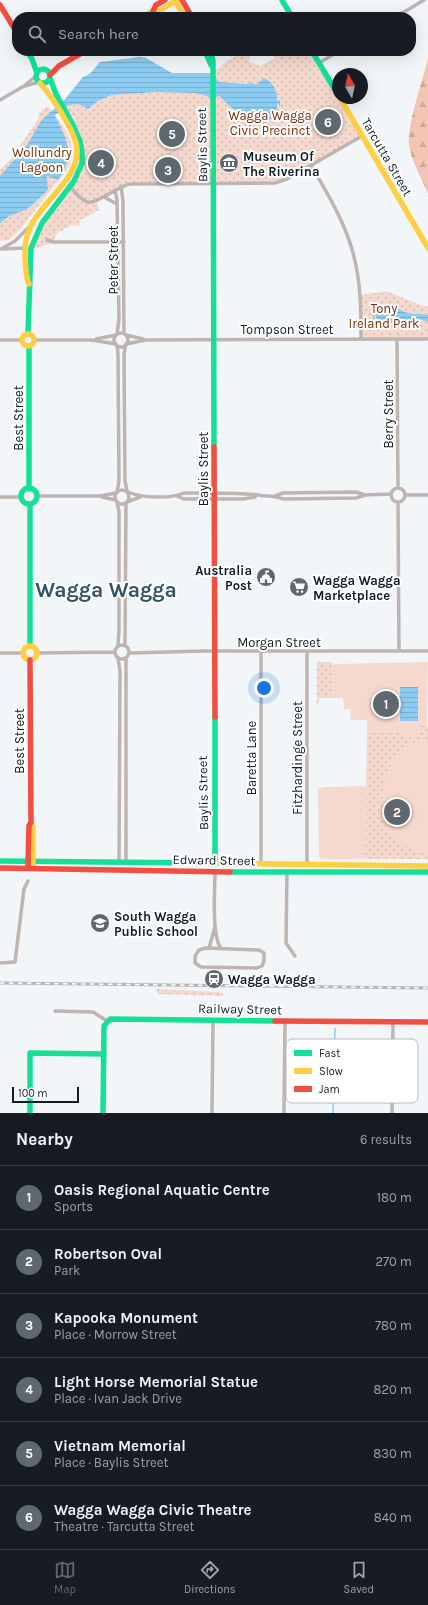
<!DOCTYPE html>
<html lang="en">
<head>
<meta charset="utf-8">
<style>
  body { margin:0; font-family:Karla,sans-serif; background:#242831; color:#f1f3f6 }
  .compass { position:absolute; left:332px; top:68px; width:36px; height:36px; border-radius:50%; background:#171b24; box-shadow:0 4px 16px #0002; rotate:351deg }
  .scale { position:absolute; left:12px; bottom:10px; width:67px; box-sizing:border-box; padding-left:4px; border:2px solid #0f1c24; border-top:0; font-size:11px; line-height:14px; white-space:nowrap; color:#0f1c24; -webkit-text-stroke:3px #fff; paint-order:stroke }
  .you { position:absolute; left:264px; top:688px; width:14px; height:14px; margin:-10px; border:3px solid #fff; border-radius:50%; background:#1a73e8; box-shadow:0 0 0 6px #1a73e833 }
  .badge { display:grid; place-items:center; width:26px; height:26px; border-radius:50%; background:#5f686e; color:#fff; font-size:13px; font-weight:700 }
  .pin { position:absolute; translate:-50% -50%; border:2px solid #fff; box-shadow:0 1px 4px #0006 }
  .list { margin:0; padding:0; list-style:none }
  h2 { display:flex; justify-content:space-between; align-items:center; height:52px; margin:0; padding:0 16px; font-size:17px }
  h2 small { font-size:13px; font-weight:400; color:#9ea1a6 }
  .list li { display:grid; grid-template-columns:26px 1fr auto; gap:12px; align-items:center; box-sizing:border-box; height:64px; padding:0 16px; border-top:1px solid #363941 }
  .list b { display:block; font-size:15px; white-space:nowrap }
  .list p { margin:0; font-size:13px; white-space:nowrap; color:#9ea1a6 }
  .list em { font-size:13px; font-style:normal; color:#9ea1a6 }
  .icon { flex:none; width:22px; height:22px; fill:none; stroke:currentColor; stroke-width:2; stroke-linecap:round; stroke-linejoin:round }
  .map { position:relative; flex:none; width:428px; height:1113px; overflow:hidden }
  .search { position:absolute; background:#171b24; box-shadow:0 4px 16px #0002; left:12px; right:12px; top:12px; height:44px; display:flex; align-items:center; gap:10px; box-sizing:border-box; padding:0 14px; border-radius:16px; color:#9ea1a6; font-size:15px }
  .sheet { height:436px; background:#171b24 }
  nav { display:flex; justify-content:space-around; align-items:center; box-sizing:border-box; height:56px; border-top:1px solid #363941; background:#171b24; font-size:11px; color:#9ea1a6 }
  nav a { display:grid; justify-items:center; gap:2px }
  nav .on { color:#5f686e }
  .map>svg:first-child { display:block }
  .grass { fill:url(#grass-dots) }
  .forest { fill:url(#forest-firs) }
  .pitch { fill:#f6d9ce }
  .water { fill:url(#water-rules) }
  .lines { fill:none; stroke-linecap:round; stroke-linejoin:round }
  .stream { stroke:#8dccf2; stroke-width:1.5 }
  .street { stroke:#beb5b2; stroke-width:3.5 }
  .fast { stroke:#16e098; stroke-width:5.5 }
  .slow { stroke:#ffcf43; stroke-width:5.5 }
  .jam { stroke:#f24e42; stroke-width:5.5 }
  .rail-casing { stroke:#b8b5b6; stroke-width:3 }
  .rail { stroke:#fff; stroke-width:1.5; stroke-dasharray:4.5; stroke-linecap:butt }
  .labels { text-anchor:middle; dominant-baseline:central; stroke-width:4; stroke-linejoin:round; paint-order:stroke }
  .park-label { font-size:13px; fill:#782c03; stroke:#fff }
  .street-label { font-size:13px; fill:#0f1c24; stroke:#fff }
  .poi-label { font-size:13px; font-weight:bold; fill:#0f1c24; stroke:#fff; text-anchor:start }
  .town-label { font-size:21px; font-weight:bold; fill:#355367; stroke:#fff }
  .key { fill:#fff; stroke:#b7bbbd; stroke-width:1 }
  .key-label { font-size:11px; fill:#0f1c24 }
</style>
</head>
<body>
<div class="map">
<svg width="428" height="1113" viewBox="0 0 428 1113">
  <defs>
    <pattern id="grass-dots" width="8" height="8" patternUnits="userSpaceOnUse"><rect width="8" height="8" fill="#f6d9ce"/><path d="M2 2h.1M6 6h.1" fill="none" stroke="#d2bab1" stroke-width="1.8" stroke-linecap="round"/></pattern>
    <pattern id="forest-firs" width="22" height="20" patternUnits="userSpaceOnUse"><rect width="22" height="20" fill="#f2c4b1"/><path d="M5 1l3.5 6h-7zM16 11l3.5 6h-7z" fill="#cea898"/></pattern>
    <pattern id="water-rules" width="6" height="5" patternUnits="userSpaceOnUse"><rect width="6" height="5" fill="#8dccf2"/><path d="M0 2.5h6" fill="none" stroke="#78afcf"/></pattern>
  </defs>
  <rect width="100%" height="100%" fill="#f3f6f8"/>
  <path class="grass" d="M245,51h3l2,3 -1,8 11,4 15,-8 -4,-7h41l50,85 -75,43 -12,4 -145,1 -33,17 2,9 -20,11 1,5 -8,-1 -16,9 -3,9 -22,6 4,-13 35,-49 12,-26 -17,-50 2,-5c8,-3 14,-2 21,3l10,-8 14,-6 44,-3 40,1 16,4v-24l15,-12z
    M47,106c16,18 32,37 22,61l-50,64 -10,9 -9,1v-71l11,-11 28,-41 -1,-4z
    M386,291l37,15h5v33h-67l-1,-44z
    M317,662h15v36h-13l-1,6h-1z
    M421,726h6l1,3v130h-63l2,-127h32l8,6 11,-4z
    M157,989l59,3 7,1v3l-66,-2z"/>
  <path class="forest" d="M428,58v136c-6,-16 -17,-33 -19,-49 -2,-22 14,-64 19,-87z"/>
  <path class="pitch" d="M428,662l-1,64h-6l-1,6 -7,6 -9,-1 -5,-5h-32v-12h-16l-1,-11h-6l-1,-11h-11v-32l2,-2z
    M426,739h2v114c-8,1 -16,-3 -23,-8 -6,-4 -13,-10 -17,-17 -12,-24 -6,-59 13,-77 7,-7 15,-10 25,-12z
    M366,786l-1,73h-43l-3,-2 -1,-68 7,-2z"/>
  <path class="water" d="M139,57l7,1 26,15h40l7,9 25,2 9,-1 3,2 8,-7c9,4 14,13 13,23l3,-1v6l-3,-3c0,3 0,7 -1,10 -1,2 -4,5 -6,7 -16,12 -40,-14 -51,-24l-7,2 -16,-5 -40,-1 -44,3 -14,6 -10,8c-7,-5 -13,-6 -21,-3l-2,5 -9,3 -1,2c13,25 20,39 3,64l-11,-4 1,14 -15,14 -8,6 -16,6 -9,7v-47l27,-31 14,-24 8,-8 12,-9 22,-27c9,-3 11,-9 17,-15z
    M377,304l6,1 3,5c15,-6 11,1 22,3 6,2 13,0 20,2v6c-6,-1 -13,-2 -19,-1 -14,1 -36,10 -35,-13z
    M400,687h18v34h-18z"/>
  <g class="lines">
    <path class="stream" d="M373,321l1,-7
      M333,1113l2,-85"/>
    <path class="street" d="M396,17l28,-17
      M319,63l20,-12
      M25,86l14,-4
      M0,100l24,-14 12,-10
      M311,165c16,28 34,57 42,88 8,29 8,57 8,86
      M121,186l2,15 1,133
      M70,187c5,5 10,12 17,15 8,3 32,-16 43,-18l145,-1 12,-4 75,-43
      M115,190l2,10 2,119 -2,15
      M104,197l13,7
      M47,240l7,2h70
      M1,249l14,-8 13,-13
      M2,249l24,-1
      M114 340a7 7 0 1 1 14 0a7 7 0 1 1-14 0Z
      M126,335l17,4
      M96,339l20,-4
      M397,339l1,149
      M0,340h22
      M35,340h56l25,4
      M126,344l20,-4 282,-1
      M126,344l-2,10 1,127 2,10
      M391 495a7 7 0 1 1 14 0a7 7 0 1 1-14 0Z
      M115 497a7 7 0 1 1 14 0a7 7 0 1 1-14 0Z
      M117,492l2,-11 -1,-127 -1,-9
      M128,492c14,6 42,7 56,1 25,0 50,-1 74,2 9,2 16,0 25,4l73,-1 9,-3
      M405,495h23
      M37,496h62l17,-3
      M177,496l7,3h59l12,-2
      M275,496l8,-3 73,-1 9,3 26,-1
      M0,497h21
      M102,497l14,3
      M117,502l2,10v118l-1,16
      M127,502l13,-5
      M398,502l1,149
      M115 652a7 7 0 1 1 14 0a7 7 0 1 1-14 0Z
      M125,646l1,-143
      M261,652v212
      M307,652v212
      M0,653h23
      M37,653l78,-1
      M130,653l74,-2h224
      M118,658l2,13 -1,191
      M126,659v204
      M215,872c0,16 -4,68 7,77
      M287,872l-1,71 9,13
      M206,948l53,2 5,3v8l-2,5 -5,2 -56,-1 -6,-4v-7l4,-6z
      M209,948l6,-21
      M0,963l15,-1 9,-73 4,-8
      M55,1011l38,1 14,9
      M212,1113l1,-93
      M284,1113l1,-93
      M392,1113l1,-92"/>
    <path class="fast" d="M282,0l10,17
      M27,51l5,8 5,14
      M205,51l6,14
      M211,51l2,10 1,386
      M312,51l26,44
      M36 76a7 7 0 1 1 14 0a7 7 0 1 1-14 0Z
      M28,334l3,-86 11,-25 32,-42 8,-18v-11l-2,-11 -7,-16 -17,-31 -6,-16
      M29,346v143
      M21 496a8 8 0 1 1 16 0a8 8 0 1 1-16 0Z
      M30,504v142
      M215,717v147
      M0,861l202,2
      M230,872h198
      M30,1113v-60l74,1
      M103,1113l1,-87 6,-7 165,2"/>
    <path class="slow" d="M175,0l10,17
      M142,17l11,-6h6l18,-11
      M340,98l88,150
      M29,284c-4,-8 -3,-18 -4,-27 0,-8 0,-17 3,-24 9,-29 51,-52 49,-84 -1,-10 -6,-20 -11,-28 -7,-14 -16,-26 -26,-38
      M22 340a6 6 0 1 1 12 0a6 6 0 1 1-12 0Z
      M23 653a7 7 0 1 1 14 0a7 7 0 1 1-14 0Z
      M31,822l2,4v39
      M202,863l226,3"/>
    <path class="jam" d="M182,0l10,17
      M0,5l17,28
      M153,11l3,-6 9,-5
      M50,75l9,-9 26,-15
      M214,447l1,270
      M28,865l1,-39 2,-4 -1,-162
      M0,868l230,4
      M275,1021l153,1"/>
    <defs>
      <path id="rail" d="M0,983l428,5"/>
    </defs>
    <use href="#rail" class="rail-casing"/>
    <use href="#rail" class="rail"/>
  </g>
  <defs>
    <symbol id="museum-disc" viewBox="-11 -11 22 22"><circle r="9.5" fill="#5f686e" stroke="#fff"/><path d="M0-6L6-3V-2H-6V-3ZM-5-1h2V3h-2ZM-1-1h2V3h-2ZM3-1h2V3H3ZM-6 4H6V6H-6Z" fill="#fff"/></symbol>
    <symbol id="civic-disc" viewBox="-11 -11 22 22"><circle r="9.5" fill="#5f686e" stroke="#fff"/><path d="M-.6-6.5H3V-4.5H.6V-3L4-1V1h2V6H-6V1h2V-1L-.6-3ZM-1.2 2.5V6h2.4V2.5Z" fill="#fff"/></symbol>
    <symbol id="supermarket-disc" viewBox="-11 -11 22 22"><circle r="9.5" fill="#5f686e" stroke="#fff"/><path d="M-6-5.5h2.5l.6 2H6L4.5 2H-2.5L-4.4-4H-6ZM-1.5 3.2a1.3 1.3 0 1 0 .1 0ZM3 3.2a1.3 1.3 0 1 0 .1 0Z" fill="#fff"/></symbol>
    <symbol id="school-disc" viewBox="-11 -11 22 22"><circle r="9.5" fill="#5f686e" stroke="#fff"/><path d="M0-5L7-2L0 1L-7-2ZM-4 1L0 2.5L4 1V4Q0 6-4 4Z" fill="#fff"/></symbol>
    <symbol id="station-disc" viewBox="-11 -11 22 22"><circle r="9.5" fill="#5f686e" stroke="#fff"/><path d="M-3-6H3Q5-6 5-4V2Q5 4 3 4L4.5 6H3L1.5 4h-3L-3 6H-4.5L-3 4Q-5 4-5 2V-4Q-5-6-3-6ZM-3.5-4v3h7v-3ZM-3.5 1v1.5H-2V1ZM2 1v1.5H3.5V1Z" fill="#fff"/></symbol>
  </defs>
  <g fill-rule="evenodd">
    <use href="#museum-disc" x="218" y="152" width="22" height="22"/>
    <use href="#civic-disc" x="255" y="566" width="22" height="22"/>
    <use href="#supermarket-disc" x="288" y="576" width="22" height="22"/>
    <use href="#school-disc" x="89" y="912" width="22" height="22"/>
    <use href="#station-disc" x="203" y="968" width="22" height="22"/>
  </g>
  <g class="labels">
    <g class="park-label">
      <text x="270" y="115">Wagga Wagga<tspan x="270" dy="15">Civic Precinct</tspan></text>
      <text x="42" y="152">Wollundry<tspan x="42" dy="15">Lagoon</tspan></text>
      <text x="384" y="308">Tony<tspan x="384" dy="15">Ireland Park</tspan></text>
    </g>
    <g class="street-label">
      <text transform="translate(202 145) rotate(-91)">Baylis Street</text>
      <text transform="translate(387 157) rotate(60)">Tarcutta Street</text>
      <text transform="translate(113 260) rotate(-90)">Peter Street</text>
      <text x="287" y="329">Tompson Street</text>
      <text transform="translate(388 414) rotate(-90)">Berry Street</text>
      <text transform="translate(18 418) rotate(-90)">Best Street</text>
      <text transform="translate(203 469) rotate(-90)">Baylis Street</text>
      <text x="279" y="642">Morgan Street</text>
      <text transform="translate(19 741) rotate(-90)">Best Street</text>
      <text transform="translate(251 758) rotate(-90)">Baretta Lane</text>
      <text transform="translate(297 758) rotate(-90)">Fitzhardinge Street</text>
      <text transform="translate(203 793) rotate(-91)">Baylis Street</text>
      <text transform="translate(214 860) rotate(1)">Edward Street</text>
      <text transform="translate(240 1009) rotate(1)">Railway Street</text>
    </g>
    <g class="poi-label">
      <text x="243" y="156">Museum Of<tspan x="243" dy="15">The Riverina</tspan></text>
      <text x="252" y="570" text-anchor="end">Australia<tspan x="252" dy="15">Post</tspan></text>
      <text x="313" y="580">Wagga Wagga<tspan x="313" dy="15">Marketplace</tspan></text>
      <text x="114" y="916">South Wagga<tspan x="114" dy="15">Public School</tspan></text>
      <text x="228" y="979">Wagga Wagga</text>
    </g>
    <g class="town-label">
      <text x="106" y="590">Wagga Wagga</text>
    </g>
  </g>
  <rect x="286" y="1039" width="132" height="64" rx="6" class="key"/>
  <rect x="294" y="1050" width="18" height="6" fill="#16e098"/>
  <rect x="294" y="1068" width="18" height="6" fill="#ffcf43"/>
  <rect x="294" y="1086" width="18" height="6" fill="#f24e42"/>
  <g class="key-label">
    <text x="319" y="1057">Fast</text>
    <text x="319" y="1075">Slow</text>
    <text x="319" y="1093">Jam</text>
  </g>
</svg>
<svg class="compass" viewBox="-18 -18 36 36"><path d="M0-13l5 13h-10z" fill="#e53935"/><path d="M0 13l5-13h-10z" fill="#9ea1a6"/></svg>
<div class="scale">100 m</div>
<div class="you"></div>
<div class="pin badge" style="left:386px;top:704px">1</div>
<div class="pin badge" style="left:397px;top:812px">2</div>
<div class="pin badge" style="left:168px;top:170px">3</div>
<div class="pin badge" style="left:101px;top:163px">4</div>
<div class="pin badge" style="left:172px;top:134px">5</div>
<div class="pin badge" style="left:328px;top:122px">6</div>
<div class="search"><svg class="icon" aria-label="search" viewBox="0 0 24 24"><circle cx="10" cy="10" r="6"/><path d="M15 15l6 6"/></svg>Search here</div>
</div>
<section class="sheet">
<h2>Nearby<small>6 results</small></h2>
<ul class="list">
<li><span class="badge">1</span><div><b>Oasis Regional Aquatic Centre</b><p>Sports</p></div><em>180 m</em></li>
<li><span class="badge">2</span><div><b>Robertson Oval</b><p>Park</p></div><em>270 m</em></li>
<li><span class="badge">3</span><div><b>Kapooka Monument</b><p>Place · Morrow Street</p></div><em>780 m</em></li>
<li><span class="badge">4</span><div><b>Light Horse Memorial Statue</b><p>Place · Ivan Jack Drive</p></div><em>820 m</em></li>
<li><span class="badge">5</span><div><b>Vietnam Memorial</b><p>Place · Baylis Street</p></div><em>830 m</em></li>
<li><span class="badge">6</span><div><b>Wagga Wagga Civic Theatre</b><p>Theatre · Tarcutta Street</p></div><em>840 m</em></li>
</ul>
</section>
<nav>
<a class="on"><svg class="icon" aria-label="map" viewBox="0 0 24 24"><path d="M3 6l6-2 6 2 6-2v14l-6 2-6-2-6 2zM9 4v14M15 6v14"/></svg>Map</a>
<a><svg class="icon" aria-label="directions" viewBox="0 0 24 24"><path d="M12 3l9 9-9 9-9-9zM9 14v-3h6M13 9l2 2-2 2"/></svg>Directions</a>
<a><svg class="icon" aria-label="saved" viewBox="0 0 24 24"><path d="M7 4h10v16l-5-4-5 4z"/></svg>Saved</a>
</nav>
</body>
</html>
